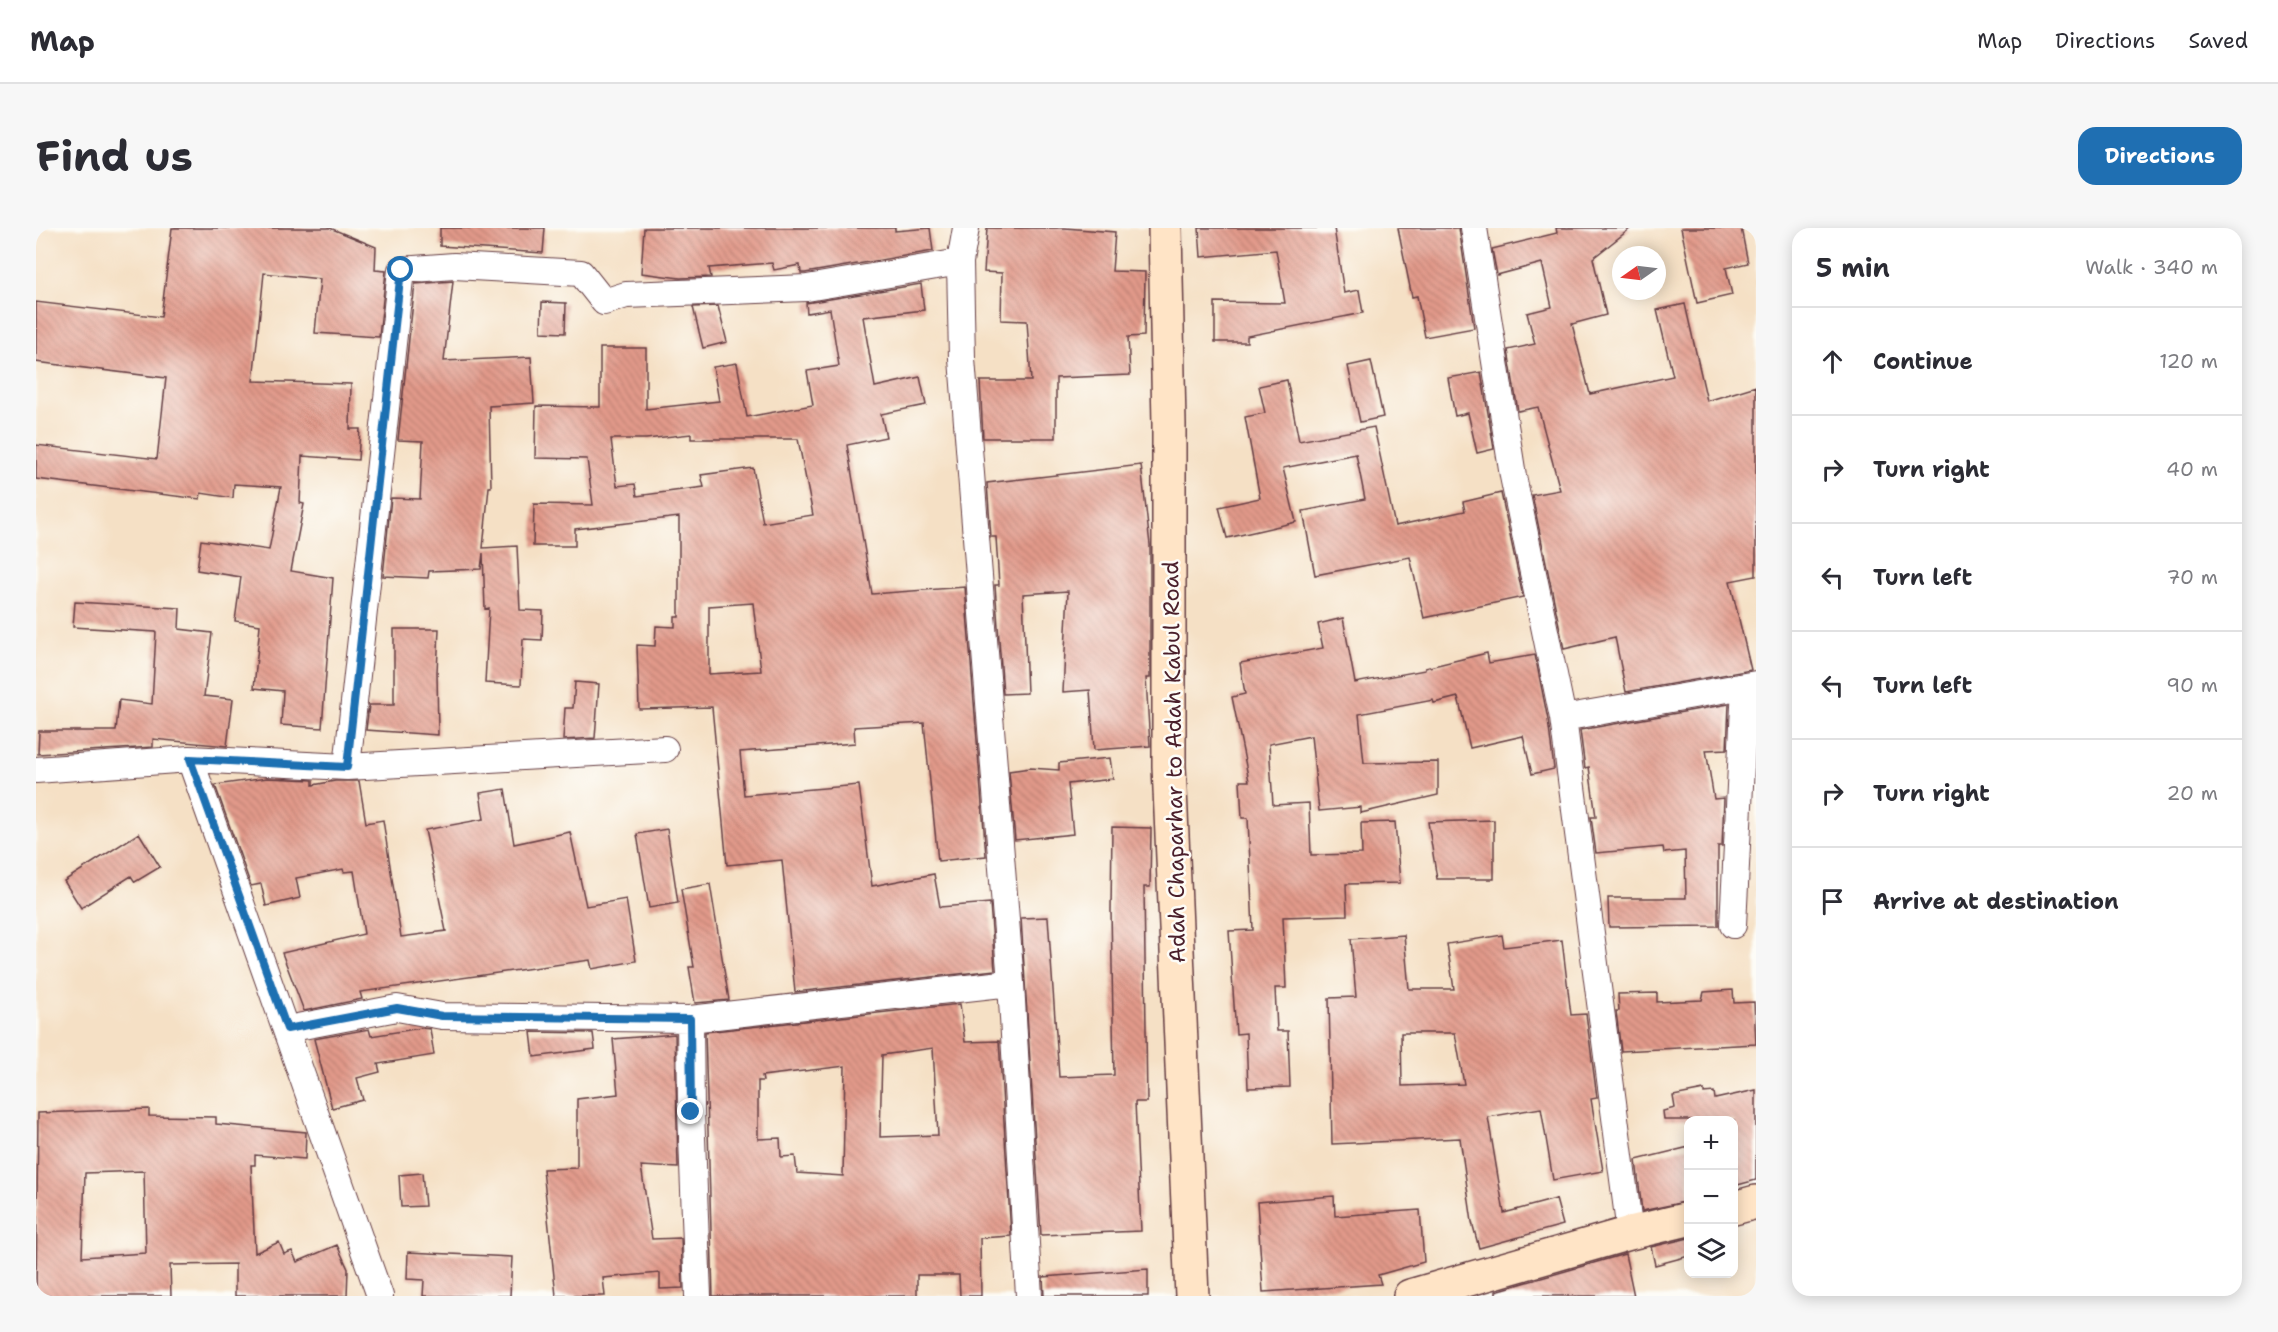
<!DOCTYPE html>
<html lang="en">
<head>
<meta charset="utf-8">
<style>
  body { margin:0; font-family:"Shantell Sans",sans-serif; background:#f7f7f7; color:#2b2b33 }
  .controls { position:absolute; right:18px; bottom:18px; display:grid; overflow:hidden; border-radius:12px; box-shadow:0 3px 15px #0003 }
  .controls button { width:54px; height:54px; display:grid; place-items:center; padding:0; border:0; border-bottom:2px solid #e1e1e2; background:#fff; color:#2b2b33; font:30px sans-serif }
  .compass { position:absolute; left:1576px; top:18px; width:54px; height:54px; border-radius:50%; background:#fff; box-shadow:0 3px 15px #0003; rotate:256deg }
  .stop { position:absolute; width:18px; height:18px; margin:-14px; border:4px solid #1f6fb2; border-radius:50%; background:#fff }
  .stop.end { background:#1f6fb2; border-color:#fff; box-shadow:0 2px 6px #0008 }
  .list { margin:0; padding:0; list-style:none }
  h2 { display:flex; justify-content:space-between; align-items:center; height:78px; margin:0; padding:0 24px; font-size:26px }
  h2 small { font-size:20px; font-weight:400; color:#7c7c81 }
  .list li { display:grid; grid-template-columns:39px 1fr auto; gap:18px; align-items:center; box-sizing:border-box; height:108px; padding:0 24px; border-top:2px solid #e1e1e2 }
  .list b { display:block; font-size:22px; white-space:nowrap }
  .list em { font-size:20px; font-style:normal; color:#7c7c81 }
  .icon { flex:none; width:33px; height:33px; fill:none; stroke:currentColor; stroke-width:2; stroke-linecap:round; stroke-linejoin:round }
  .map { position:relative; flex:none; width:1720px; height:1068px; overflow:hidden; border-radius:18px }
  header { display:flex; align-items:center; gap:36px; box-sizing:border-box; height:84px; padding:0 30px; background:#fff; border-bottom:2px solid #e1e1e2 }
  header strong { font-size:28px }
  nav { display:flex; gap:33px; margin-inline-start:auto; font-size:21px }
  .intro { display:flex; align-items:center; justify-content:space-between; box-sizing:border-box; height:144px; padding:0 36px }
  h1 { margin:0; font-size:42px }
  .button { padding:15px 27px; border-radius:18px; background:#1f6fb2; color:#fff; font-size:21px; font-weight:700 }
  main { display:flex; gap:36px; padding:0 36px }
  aside { flex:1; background:#fff; border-radius:18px; box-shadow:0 3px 15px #0003 }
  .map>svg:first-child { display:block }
  .building { fill:url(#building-back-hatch); fill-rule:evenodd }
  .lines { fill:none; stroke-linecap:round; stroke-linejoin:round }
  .minor-casing { stroke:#643c42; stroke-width:28 }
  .secondary-casing { stroke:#643c42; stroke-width:36 }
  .minor { stroke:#fff; stroke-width:26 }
  .secondary { stroke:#ffe4c6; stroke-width:33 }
  .route { stroke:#1f6fb2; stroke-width:8 }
  .labels { text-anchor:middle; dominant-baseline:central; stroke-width:5; stroke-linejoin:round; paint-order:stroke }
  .street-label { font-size:22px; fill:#4a1f2b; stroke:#fdfcf7 }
</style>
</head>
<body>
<header>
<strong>Map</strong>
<nav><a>Map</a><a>Directions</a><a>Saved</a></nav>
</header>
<div class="intro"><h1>Find us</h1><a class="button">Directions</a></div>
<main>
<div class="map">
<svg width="1720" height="1068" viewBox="0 0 1720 1068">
  <defs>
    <pattern id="building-back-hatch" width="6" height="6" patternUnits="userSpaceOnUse" patternTransform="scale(1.5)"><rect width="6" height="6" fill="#e29a8a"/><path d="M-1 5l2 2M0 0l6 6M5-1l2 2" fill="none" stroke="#b97d71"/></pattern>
  </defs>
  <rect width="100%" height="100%" fill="#fdfcf7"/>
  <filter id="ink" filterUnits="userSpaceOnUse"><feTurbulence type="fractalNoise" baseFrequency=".0167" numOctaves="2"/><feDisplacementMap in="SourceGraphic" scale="12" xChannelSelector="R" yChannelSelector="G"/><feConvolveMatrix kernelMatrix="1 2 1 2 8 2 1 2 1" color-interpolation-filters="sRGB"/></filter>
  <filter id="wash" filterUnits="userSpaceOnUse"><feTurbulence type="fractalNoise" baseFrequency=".008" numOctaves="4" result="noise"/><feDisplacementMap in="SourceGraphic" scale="24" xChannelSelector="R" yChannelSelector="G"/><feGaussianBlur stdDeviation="1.35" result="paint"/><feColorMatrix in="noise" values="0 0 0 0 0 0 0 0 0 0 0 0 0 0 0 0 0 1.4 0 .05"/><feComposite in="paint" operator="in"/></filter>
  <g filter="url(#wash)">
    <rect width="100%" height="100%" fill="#f5e0c5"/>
    <g id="blocks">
      <path class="building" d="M136,0h158l46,19 -1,23 11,1 -7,66 -64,-4 5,-54 -56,-6 -11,108 98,3 -1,45h10l-2,31 -56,-4 -2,47 4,1 -13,67 42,7 -11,150 -41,-3 2,-34 -29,-3 6,-63 -25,-4 6,-44 -44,-7 4,-30 68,10 12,-63 -47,-3 -1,14 -32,-5 -1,6 -164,-20v-34l121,14 9,-81 -130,-16v-60l125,15z
        M404,0h105l-2,25 -103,-7z
        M608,0h251v3l35,-3 3,23 -128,22h-4l-1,-8 -26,5 -2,-7 -63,5 2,9 -31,1 -39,-5z
        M951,0h78l50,4 -3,39 33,1 -1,64 -16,1 2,38 -74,3v60h-73l-3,-57h51l-4,-60 -26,-1 1,-47 -18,-1z
        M1163,0h135l10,65 15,-3 4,23 -116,23v6h-32v-40l70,1 -9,-53 -75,7z
        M1362,0h61l15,100 -49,9 -8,-41 -5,1z
        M1520,0h75l-38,30 13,57 -34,9 18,70 83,-18 -16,-66 28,-6 22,97 49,-15v190l-26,5 21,89 -125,22 -11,-55 -51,12 -32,-154 28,-5 -22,-83 -20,4 -10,-61 27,-6 -8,-31 25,-6 -10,-44 -45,12 -5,-26 65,-16z
        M1645,0h60l7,35 -22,5 6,27 -35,8z
        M417,53l-9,80 87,-4 3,46 -45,3 2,81h-2l-6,61 34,-2 3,64 23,1 -1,29 -19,-1 -2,46 -36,-2 4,-75 -4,1 -2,-56 -2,16 -52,2 -1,7 -45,-2 8,-78 29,1 3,-58 -25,-1 17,-156z
        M885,56l3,26 -61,7 12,70 45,-10 6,28 -45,9 5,23 -39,8 25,149 93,-7 21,269 -48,5 -14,-138 -70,4 1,16 -115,9 4,43 115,-10 13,101 62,-12 6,33 50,-4 5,67 -200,22 -13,-132 -55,5 -15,-158 -73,2 -2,-64 18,1 1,-20 19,1v-10h4v-100l-104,12v17h-42l1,-42 59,1 -6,-46 -52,-1 1,-52 64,1v-59h46v61l73,-8 -6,-34 24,-4 10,54 66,-12 -6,-34 32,-5 -9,-57 -23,4 -1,-10zM655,206v5h107l15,76 -50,8 -10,-55 -52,7 3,12 -67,9 -2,-12 -18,2 -6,-47h35zM717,375l8,68 -52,3v-68z
        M506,74l24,1 -1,30 -24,-1z
        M682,78l9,36 -24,6 -10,-41z
        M1335,133l12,56 -23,5 -12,-56z
        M1445,144l13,77 -17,4 -9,-40 -13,3 -7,-38z
        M1251,152l12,61 75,-14 21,99 70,-15 -2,-9 38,-9 22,104 -99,21 -14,-61 -95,18 -12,-64 62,-12 -9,-45 -73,14 13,54 -69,16 -8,-31 41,-9 -15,-81 20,-4 -6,-27z
        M1105,237l9,80v133h-4l4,68 -56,4 -4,-60 -27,2 5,-101 -45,3 4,99 -24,1 -8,-109h4l-3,-48h-5l-4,-54z
        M39,374l105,6 -1,21 33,4 -8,63 29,3 -6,47 -74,-7v8l-115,7 1,-23h77l3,-31 33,4 4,-72 -83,-5z
        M1307,390l12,65 70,-13v-2l62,-15 2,10 46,-8 13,65 6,49 -22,5 -9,-38 -53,12 -12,-51 -24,6 -1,-3 -74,14 5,49 74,-1v33l-77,18v-6l-42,4 -8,-75 -42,8 4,61 36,-2 2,52 51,-1 -1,-31 34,-1 5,61 -54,1 1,31 -64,2 3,71h-11l2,43h11l2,56 -42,1 -2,-55 -10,1 -7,-103 24,-1 -5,-112h-6l-2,-37h9l-17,-84 13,-3 -5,-31 83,-15 -5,-24z
        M358,401h45l-2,43 1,63 -72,-5 3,-25h25z
        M539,454l24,2 -4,54 -32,2 2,-32h8z
        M1693,476l-2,45 -21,1 8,49 10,-1 -2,48h-4v80l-109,1 -1,-29h78l-1,-47 -21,2 -1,-6 -67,6 -5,-36h5l-7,-50 -4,1 -5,-38z
        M1074,530l3,21 -45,5 5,50 -58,6 -6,-69 21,-3 29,2v-7z
        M231,550l46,2v5l22,-4h24l7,42 17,-3 18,117 45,-6 -21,-101 59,-11 -4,-26 25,-4 9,55 56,-12 16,74 40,-7 10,62 -44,8 -2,-9 -230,32 2,7 -58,12 -22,-58 82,-19 -10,-63 -10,1 -1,-3 -47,9 4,20 -34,8 -5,-22 -10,2 -36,-101z
        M1458,592v59h-57l-9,-57z
        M1076,599l39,1 -1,59h-6l3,215h-12l6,129 -100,4 -20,-317 27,-1 11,160 55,-2 -3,-165z
        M631,601l11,74 -29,5 -12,-74z
        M103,605l21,34 -25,15 -4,-6 -50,32 -17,-27z
        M674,656l19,116 -34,3 -6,-36h5l-13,-78z
        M1368,707l5,54h45l-7,-45 55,-9 2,12 58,-7 9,75 15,-1 11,84 -6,1 12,72 -50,9 -12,-72 -53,9 16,96 52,-14 7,26 -84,23 -7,-26 -12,-84 -128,6 -3,-146 27,-1 -5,-58zM1365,805h54l9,51 -62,2z
        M1697,762l1,13 20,-1 2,42 -135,7 -5,-40h3l-1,-17 39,-1v9l45,-2 2,-8z
        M924,776l5,38 34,-1 12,195 -31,2 1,58h-21l-1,-21h-42v21h-204l-8,-264zM897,820l5,87 -58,2 2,-82zM809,838l-2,110 -46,-3 -2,-17 -14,1 -1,-19 -22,1v-58h5l-1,-5z
        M385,800l9,1 4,26 -56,9 2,8 -23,6 6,22 -31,8 -18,-69 55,-10 2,7z
        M495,804l62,1 2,16 -61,8z
        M639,806l3,134 -37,-2 11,73 29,-1 2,50 -23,1v-16l-57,5 2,18h-49l-13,-127 34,-1v-69l41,-5 -5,-55z
        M1668,862v3l10,-1 1,7 41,-9v90l-22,6v-66h-70l-1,-9 12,-3 -2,-12z
        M113,881v7l67,1v7l90,8 -1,27 -50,-4v10h-4l4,88 24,-11 5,12 8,-3 5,11 40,-17 11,24 -1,27h-112v-32l-65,1 1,31h-135l2,-183zM108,943l2,82 -64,4 3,-84z
        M1653,919v54l-47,10 -6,-51z
        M386,945l3,33 -24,1 -2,-32z
        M1298,968l1,20 85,-6 4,52 -46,13 3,9 -118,8 -6,-90z
        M1653,1010v18l-34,9 -4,-18z
        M372,1024l104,5 -2,39h-87l1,-16 -17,-1z
        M1589,1026l9,42h-138v-5z
        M1112,1041v27h-104l-1,-19z"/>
    </g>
  </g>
  <g filter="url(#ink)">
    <use href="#blocks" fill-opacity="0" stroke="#643c42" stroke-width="1.5"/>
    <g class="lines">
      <defs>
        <path id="minor" d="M930,0l-6,34 2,97 49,624 18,313
          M1438,0l39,248 50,242 67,515
          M1527,490l193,-34
          M154,531l190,537
          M311,539l54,-497 53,-4 127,7 23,29 22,-7 181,-7 153,-26
          M0,542l154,-11 157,8 318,-18
          M1697,697l12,-239
          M654,791l1,92 7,185
          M251,801l110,-21 45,8 248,3 321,-36"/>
        <path id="secondary" d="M1129,0l4,196v342l23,530
          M1698,980l22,-6
          M1374,1068l220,-63 58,-14"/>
      </defs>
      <use href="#minor" class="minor-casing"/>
      <use href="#secondary" class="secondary-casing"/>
      <use href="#minor" class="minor"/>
      <use href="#secondary" class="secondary"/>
    </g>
  </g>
  <g class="lines" filter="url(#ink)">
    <path class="route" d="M365,42l-54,497 -157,-8 97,270 110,-21 45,8 248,3 1,93"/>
  </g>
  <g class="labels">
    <g class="street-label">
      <text transform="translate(1138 534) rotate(-91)">Adah Chaparhar to Adah Kabul Road</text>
    </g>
  </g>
</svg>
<div class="controls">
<button>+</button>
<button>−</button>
<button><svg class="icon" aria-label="layers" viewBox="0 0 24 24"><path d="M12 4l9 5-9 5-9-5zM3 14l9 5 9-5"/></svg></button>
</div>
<svg class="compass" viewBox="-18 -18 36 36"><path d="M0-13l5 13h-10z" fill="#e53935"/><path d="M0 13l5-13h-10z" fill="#7c7c81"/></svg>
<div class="stop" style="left:365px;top:42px"></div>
<div class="stop end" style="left:655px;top:884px"></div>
</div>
<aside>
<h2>5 min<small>Walk · 340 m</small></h2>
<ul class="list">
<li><svg class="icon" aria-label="ahead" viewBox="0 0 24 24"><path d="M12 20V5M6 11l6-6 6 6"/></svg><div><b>Continue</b></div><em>120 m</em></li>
<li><svg class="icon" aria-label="right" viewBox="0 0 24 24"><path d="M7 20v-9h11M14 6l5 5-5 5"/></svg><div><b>Turn right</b></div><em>40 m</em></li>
<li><svg class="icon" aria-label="left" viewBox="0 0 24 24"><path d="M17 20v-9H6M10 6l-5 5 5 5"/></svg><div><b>Turn left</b></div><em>70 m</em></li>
<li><svg class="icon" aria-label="left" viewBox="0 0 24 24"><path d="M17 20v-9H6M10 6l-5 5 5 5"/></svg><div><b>Turn left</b></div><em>90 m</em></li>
<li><svg class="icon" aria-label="right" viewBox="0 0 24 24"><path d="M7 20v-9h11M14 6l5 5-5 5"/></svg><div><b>Turn right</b></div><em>20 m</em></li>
<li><svg class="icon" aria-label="arrive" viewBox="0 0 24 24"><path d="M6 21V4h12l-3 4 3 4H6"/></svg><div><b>Arrive at destination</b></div></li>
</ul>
</aside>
</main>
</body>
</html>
